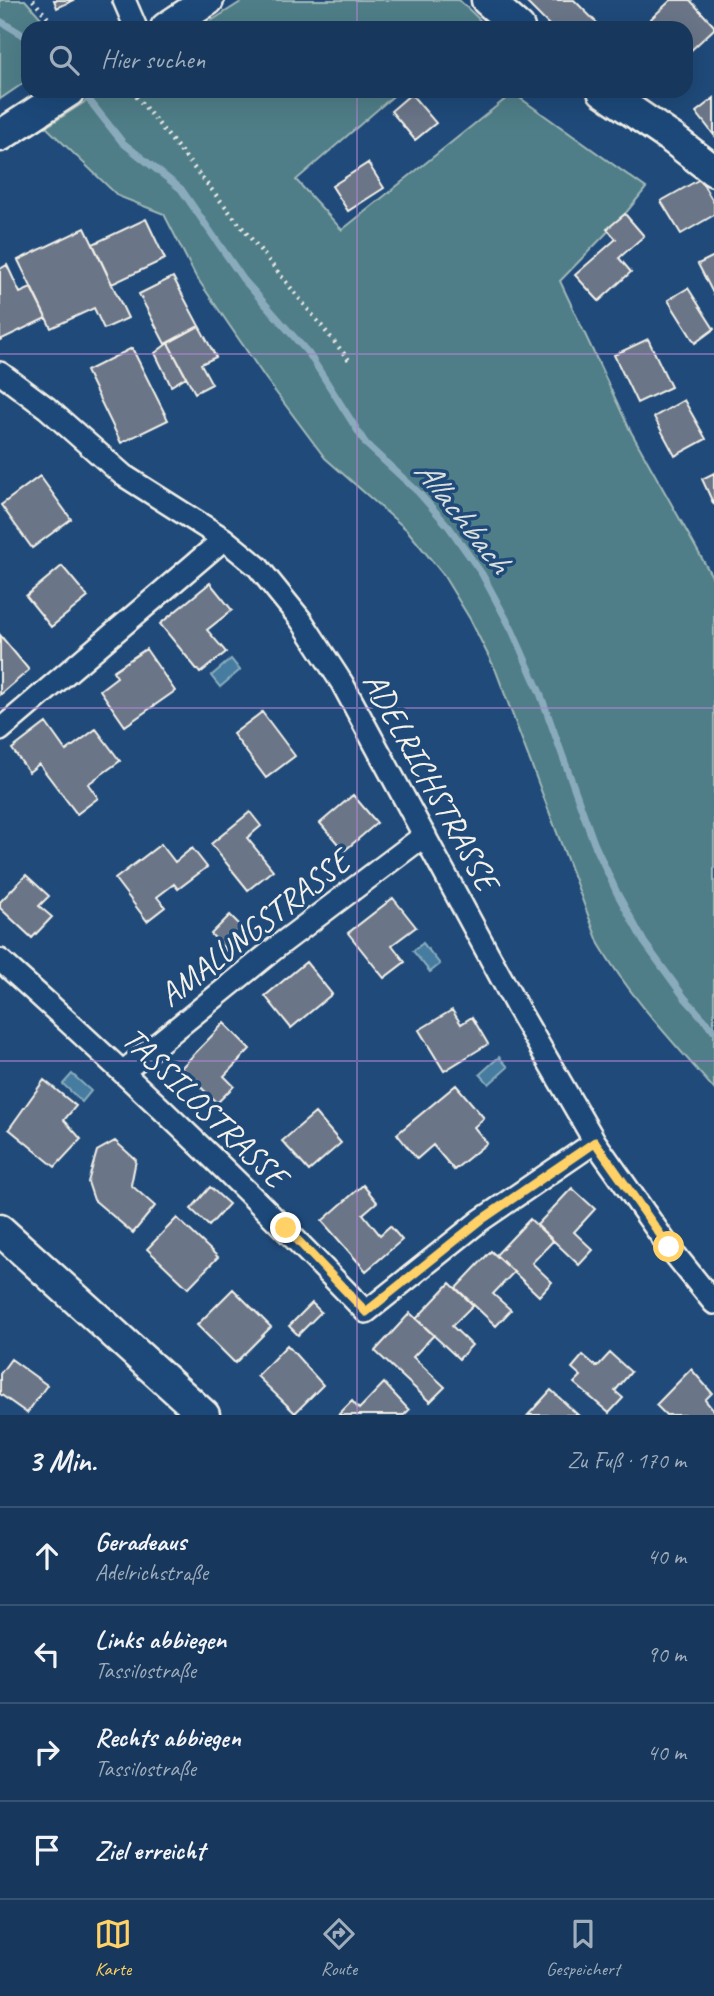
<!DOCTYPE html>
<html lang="de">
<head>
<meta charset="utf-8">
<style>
  body { margin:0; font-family:Caveat,sans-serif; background:#203f62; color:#f1f3f6 }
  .stop { position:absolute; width:21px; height:21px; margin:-16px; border:5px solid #ffd166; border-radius:50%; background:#fff }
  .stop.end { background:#ffd166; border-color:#fff; box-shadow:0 2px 7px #0008 }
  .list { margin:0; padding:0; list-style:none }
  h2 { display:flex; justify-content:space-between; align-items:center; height:91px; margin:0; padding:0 28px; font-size:30px }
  h2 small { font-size:23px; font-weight:400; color:#9eacbb }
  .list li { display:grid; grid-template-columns:46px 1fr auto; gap:21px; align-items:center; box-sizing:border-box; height:98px; padding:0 28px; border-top:2px solid #365272 }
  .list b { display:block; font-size:26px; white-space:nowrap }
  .list p { margin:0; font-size:23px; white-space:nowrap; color:#9eacbb }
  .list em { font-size:23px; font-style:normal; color:#9eacbb }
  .icon { flex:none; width:38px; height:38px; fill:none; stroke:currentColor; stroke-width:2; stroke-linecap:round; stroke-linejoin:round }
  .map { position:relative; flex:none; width:714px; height:1415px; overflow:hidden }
  .search { position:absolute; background:#17385c; box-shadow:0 7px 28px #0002; left:21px; right:21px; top:21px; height:77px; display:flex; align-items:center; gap:18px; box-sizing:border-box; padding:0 24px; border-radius:21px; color:#9eacbb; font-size:26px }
  .sheet { height:483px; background:#17385c }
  nav { display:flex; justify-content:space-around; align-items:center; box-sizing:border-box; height:98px; border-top:2px solid #365272; background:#17385c; font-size:19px; color:#9eacbb }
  nav a { display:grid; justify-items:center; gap:4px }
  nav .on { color:#ffd166 }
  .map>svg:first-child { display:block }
  .green { fill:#4f7e88; stroke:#a2b8b8; stroke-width:2 }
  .water { fill:#447c9f; stroke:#8aabbc; stroke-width:2 }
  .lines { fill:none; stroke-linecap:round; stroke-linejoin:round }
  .stream { stroke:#8aabbc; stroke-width:7 }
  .building { fill:#6a7588; stroke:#f4f1e8; stroke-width:2 }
  .street-casing { stroke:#f4f1e8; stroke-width:26 }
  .secondary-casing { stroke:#f4f1e8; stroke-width:35 }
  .path { stroke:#f4f1e8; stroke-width:4.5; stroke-dasharray:2 5; stroke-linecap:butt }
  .street { stroke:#1f4a7a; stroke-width:21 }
  .secondary { stroke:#1f4a7a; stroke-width:30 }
  .route { stroke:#ffd166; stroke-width:9 }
  .grid { fill:none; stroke:#b185d1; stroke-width:2; stroke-opacity:0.55 }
  .labels { text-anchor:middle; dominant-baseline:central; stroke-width:7; stroke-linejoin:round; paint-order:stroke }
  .street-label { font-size:33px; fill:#f4f1e8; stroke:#1f4a7a }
  .water-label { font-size:35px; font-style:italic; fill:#dadfdd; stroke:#1f4a7a }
</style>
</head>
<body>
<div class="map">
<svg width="714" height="1415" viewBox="0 0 714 1415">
  <rect width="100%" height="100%" fill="#1f4a7a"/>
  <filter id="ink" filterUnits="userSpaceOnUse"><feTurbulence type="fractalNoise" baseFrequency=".0143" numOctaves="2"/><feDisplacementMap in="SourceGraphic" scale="14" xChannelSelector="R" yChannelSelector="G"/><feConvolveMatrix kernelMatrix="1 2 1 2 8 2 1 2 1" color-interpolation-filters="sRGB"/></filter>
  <g filter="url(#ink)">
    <path class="green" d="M0,0h25l25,28h-22v52l-28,19z
      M244,0h215l21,20 -9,8h-271z
      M102,91h297l-103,89 46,50 171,-137 133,95 -21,26 -65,67 70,149 84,150v509c-41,-47 -84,-92 -115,-145l-103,-273 -26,-52 -28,-46 -35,-43 -82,-72 -59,-79 -71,-104 -31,-61 -46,-18 -72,-69z"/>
    <path class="water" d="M231,659l9,11 -20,17 -9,-11z
      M423,943l17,21 -10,8 -17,-21z
      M499,1057l9,10 -19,17 -9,-10z
      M72,1074l19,17 -9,11 -19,-18z"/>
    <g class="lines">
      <path class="stream" d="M0,21l28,17
        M82,91l41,52 58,46 62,90 66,75 57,90 52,48 31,35 33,47 30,56 28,63 54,150 23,50 27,49 40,55 30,34"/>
    </g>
    <path class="building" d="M54,0h20l-17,8z
      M524,0h50l24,24 -4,4h-42z
      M671,0h19l24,26v3l-28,26v-27h-45z
      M411,94l25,29 -21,17 -24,-29z
      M714,98v37l-18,-23z
      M368,163l16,25 -36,23 -16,-25z
      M700,179l14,24v12l-33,19 -20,-33z
      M625,214l19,22 -25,22 12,14 -32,29 -24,-26 41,-36 -9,-10z
      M146,219l19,40 -53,25 -19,-40z
      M85,228l43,90 -24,11 -10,-21 -43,20 -33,-68z
      M714,256v39l-16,-31z
      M7,265l13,28 11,-5 15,30 -46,22v-71z
      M173,277l26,49 -34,18 -26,-50z
      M688,288l26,41 -19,14 -27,-43z
      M199,326l17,31 -15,7 11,20 -17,9 -27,-50z
      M648,339l23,48 -34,16 -23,-48z
      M168,343l18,34 -15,9 -16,-33z
      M132,348l36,72 -47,23 -35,-72z
      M684,400l22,39 -31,17 -21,-39z
      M714,473v32l-12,-26z
      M40,476l31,43 -39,29 -31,-43z
      M62,566l26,31 -37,30 -25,-31z
      M210,583l22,27 -25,20 19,22 -26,21 -40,-49z
      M0,635l29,35 -29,25z
      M146,649l29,42 -50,35 -25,-36 17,-13 -4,-6z
      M262,712l33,44 -29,22 -33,-44z
      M46,723l20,28 30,-22 24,32 -32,23 10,14 -21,16 -38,-50 -10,8 -17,-23z
      M353,795l24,28 -33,28 -24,-28z
      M250,812l11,14 -14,12 26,32 -25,20 -37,-46z
      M161,844l14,18 17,-14 15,19 -29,22 -4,-5 -17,13 8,10 -18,14 -32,-42z
      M26,875l23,21 -10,10 13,11 -20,21 -32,-30v-6z
      M393,898l23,29 -24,18 13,17 -21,16 -36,-45z
      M230,915l22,22 -21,19 -20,-22z
      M306,962l26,32 -41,34 -26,-32z
      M452,1010l9,14 11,-7 16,27 -44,27 -25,-41z
      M224,1023l26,26 -26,27 10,10 -17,17 -36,-35z
      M44,1080l32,26 -12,14 17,19 -26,28 -46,-38z
      M456,1085l28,33 -10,9 13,16 -33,27 -21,-25 -16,14 -20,-25z
      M315,1113l26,30 -32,28 -27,-30z
      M115,1141l21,19 -5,25 24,21 -22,27 -39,-33 -6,-18 9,-31z
      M363,1185l14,17 -14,12 17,21 10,-9 12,14 -36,31 -44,-50z
      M210,1187l19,17 -20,22 -18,-17z
      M572,1188l23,21 -21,23 19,18 -14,15 -42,-40z
      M177,1218l41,39 -30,31 -41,-39z
      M530,1219l23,22 -21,22 20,19 -13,14 -43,-41z
      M491,1251l23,21 -21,22 18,16 -15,16 -40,-38z
      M450,1283l23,22 -21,21 20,19 -13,14 -43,-40z
      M233,1289l38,38 -36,36 -38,-38z
      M312,1303l9,9 -23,23 -9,-9z
      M410,1313l24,22 -21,22 32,30 -15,15 -55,-51z
      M287,1345l36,40 -28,28 -38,-37z
      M610,1353l21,19 -16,19 8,7 -14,15 -35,-30 7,-7 -9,-8 11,-13 14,12z
      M11,1359l36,26 -20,28 -27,-19v-20z
      M691,1369l21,24 -7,7 9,11v4h-48l-10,-10z
      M384,1383l25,27 -5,5h-66l14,-14 7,8z
      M551,1390l27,25h-50z"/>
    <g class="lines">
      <defs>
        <path id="street" d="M124,0l12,28
          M0,373l47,35 76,67 101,64 34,28 43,53 41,63 176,326 77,133 74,105 45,56
          M0,730l224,-191
          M0,960c126,113 249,230 366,352l115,-92 114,-78
          M124,1071l154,-125 147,-111"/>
        <path id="secondary" d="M487,0l32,28
          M166,28l42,-28
          M603,91l70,48 41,32
          M0,136l69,-45
          M0,1230l204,185"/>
      </defs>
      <use href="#street" class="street-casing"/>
      <use href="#secondary" class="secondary-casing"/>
      <path class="path" d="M33,0l23,28
        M132,91l217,269"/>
      <use href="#street" class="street"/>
      <use href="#secondary" class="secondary"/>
    </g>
  </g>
  <g class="lines" filter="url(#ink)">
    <path class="route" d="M286,1228l80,84 115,-92 114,-78 74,105"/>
  </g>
  <path class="grid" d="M357,0v28M357,91v1324M0,354h714M0,708h714M0,1061h714"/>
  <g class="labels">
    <g class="street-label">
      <text transform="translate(431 781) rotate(61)">ADELRICHSTRASSE</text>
      <text transform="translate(254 928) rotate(-38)">AMALUNGSTRASSE</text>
      <text transform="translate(205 1107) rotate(44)">TASSILOSTRASSE</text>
    </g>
    <g class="water-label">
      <text transform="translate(463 516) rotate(52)">Allachbach</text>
    </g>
  </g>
</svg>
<div class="stop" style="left:669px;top:1247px"></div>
<div class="stop end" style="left:286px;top:1228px"></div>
<div class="search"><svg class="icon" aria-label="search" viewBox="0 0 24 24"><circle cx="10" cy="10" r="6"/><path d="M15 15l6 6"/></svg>Hier suchen</div>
</div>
<section class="sheet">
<h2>3 Min.<small>Zu Fuß · 170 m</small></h2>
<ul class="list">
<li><svg class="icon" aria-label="ahead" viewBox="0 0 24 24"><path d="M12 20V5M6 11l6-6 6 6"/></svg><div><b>Geradeaus</b><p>Adelrichstraße</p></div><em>40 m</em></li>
<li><svg class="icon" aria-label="left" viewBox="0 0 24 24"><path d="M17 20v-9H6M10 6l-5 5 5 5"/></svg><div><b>Links abbiegen</b><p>Tassilostraße</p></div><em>90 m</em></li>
<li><svg class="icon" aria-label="right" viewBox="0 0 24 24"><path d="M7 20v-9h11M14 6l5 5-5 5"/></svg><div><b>Rechts abbiegen</b><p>Tassilostraße</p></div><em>40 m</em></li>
<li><svg class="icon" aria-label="arrive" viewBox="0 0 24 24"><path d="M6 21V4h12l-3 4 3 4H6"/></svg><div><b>Ziel erreicht</b></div></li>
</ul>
</section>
<nav>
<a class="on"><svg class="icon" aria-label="map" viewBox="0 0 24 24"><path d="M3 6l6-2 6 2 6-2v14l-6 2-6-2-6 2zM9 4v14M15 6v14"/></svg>Karte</a>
<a><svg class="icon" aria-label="directions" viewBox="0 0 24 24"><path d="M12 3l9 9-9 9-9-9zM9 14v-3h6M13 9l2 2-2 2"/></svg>Route</a>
<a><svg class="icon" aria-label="saved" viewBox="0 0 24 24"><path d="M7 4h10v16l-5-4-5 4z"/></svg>Gespeichert</a>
</nav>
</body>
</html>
